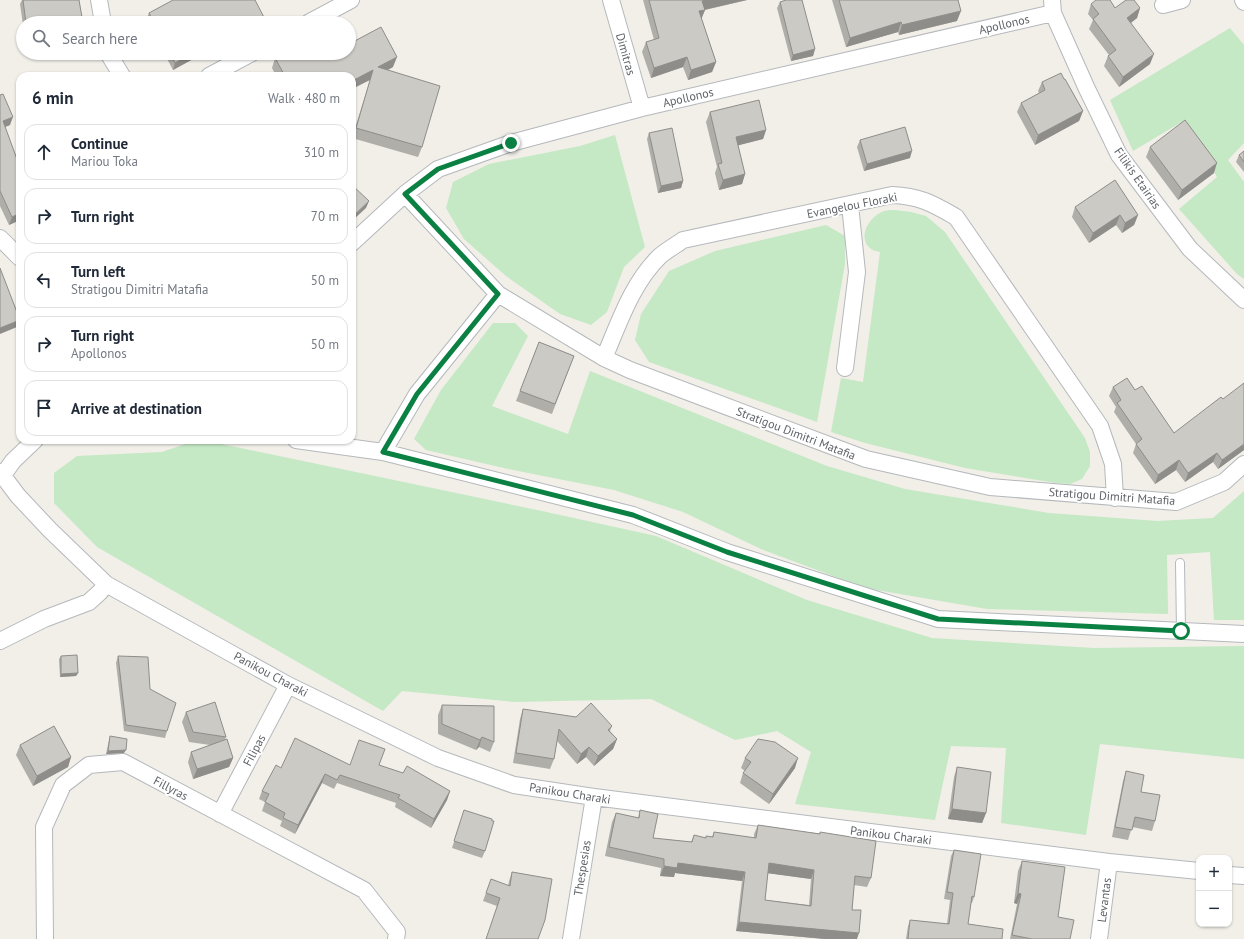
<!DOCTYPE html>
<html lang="en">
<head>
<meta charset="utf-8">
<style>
  body { margin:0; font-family:"PT Sans",sans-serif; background:#f6f6f7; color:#1f2937 }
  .controls { position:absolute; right:12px; bottom:12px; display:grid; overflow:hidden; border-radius:8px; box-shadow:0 1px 3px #0004 }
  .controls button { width:36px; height:36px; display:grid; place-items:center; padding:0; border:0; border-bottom:1px solid #e0e1e3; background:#fff; color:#1f2937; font:20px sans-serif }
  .stop { position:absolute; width:12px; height:12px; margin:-9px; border:3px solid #0b8043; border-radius:50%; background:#fff }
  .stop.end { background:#0b8043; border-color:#fff; box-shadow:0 1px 4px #0008 }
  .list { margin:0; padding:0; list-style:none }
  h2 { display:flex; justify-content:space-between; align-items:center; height:52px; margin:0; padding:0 16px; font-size:17px }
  h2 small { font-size:13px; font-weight:400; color:#747a83 }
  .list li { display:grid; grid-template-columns:26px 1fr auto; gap:12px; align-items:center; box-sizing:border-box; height:56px; margin:0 8px 8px; padding:0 8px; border:1px solid #e0e1e3; border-radius:12px }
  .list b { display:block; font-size:15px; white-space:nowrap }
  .list p { margin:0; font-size:13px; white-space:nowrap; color:#747a83 }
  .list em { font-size:13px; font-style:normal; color:#747a83 }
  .icon { flex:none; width:22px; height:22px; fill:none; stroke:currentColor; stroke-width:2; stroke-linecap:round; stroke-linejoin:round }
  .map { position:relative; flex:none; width:1244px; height:939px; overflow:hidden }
  .search { position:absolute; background:#fff; box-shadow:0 1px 3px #0004; left:16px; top:16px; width:340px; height:44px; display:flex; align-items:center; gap:10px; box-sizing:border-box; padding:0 14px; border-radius:22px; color:#747a83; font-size:15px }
  .panel { position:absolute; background:#fff; box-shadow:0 1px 3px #0004; left:16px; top:72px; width:340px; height:372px; border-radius:12px }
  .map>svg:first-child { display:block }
  .green { fill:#c5e8c5 }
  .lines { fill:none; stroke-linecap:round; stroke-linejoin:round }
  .service-casing { stroke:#b5b8bc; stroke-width:10 }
  .minor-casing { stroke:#b5b8bc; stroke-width:18 }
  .service { stroke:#fff; stroke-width:8 }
  .minor { stroke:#fff; stroke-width:16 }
  .wall { fill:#afaea9; fill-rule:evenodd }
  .shaded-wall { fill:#8f8d8a }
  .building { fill:#cccac5; stroke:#8f8d8a; fill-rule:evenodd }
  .route { stroke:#0b8043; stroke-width:5 }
  .labels { text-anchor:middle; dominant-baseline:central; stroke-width:4; stroke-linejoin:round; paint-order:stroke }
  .street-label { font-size:12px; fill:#5f6368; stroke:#fff }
</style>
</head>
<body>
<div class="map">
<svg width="1244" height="939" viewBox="0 0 1244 939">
  <rect width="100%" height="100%" fill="#f1efe8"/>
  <path class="green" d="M1230,28l14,17v98l-16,17 16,22v97l-7,-5 -58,-65 38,-32 -32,-57 -52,31 -23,-51z
    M615,135l30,112 -21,20 -17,45 -16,13 -31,-11 -54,-38 -42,-37 -18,-31 7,-26 36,-18 91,-18z
    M895,210l16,2 15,4 19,16 140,206 5,14v14l-8,13 -12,5 -14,-1 -91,-15 -100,-25 -34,-11 10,-54 22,4 17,-130c-24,-4 -17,-30 0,-39 4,-3 10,-3 15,-3z
    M826,225l19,11v28l-28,158 -168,-60 -14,-22 6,-26 28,-43 46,-20z
    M493,323h22l13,13 -36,70 76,28 22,-63 237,95 78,23 144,24 108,8 56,-3 31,-27v129h-30l-4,-68 -43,3 1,59 -181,-5 -122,-21 -104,-39 -78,-37 -69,-22 -106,-21 -82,-19 -12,-11 27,-49z
    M197,440h5l340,71 114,25 151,64 125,38 162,10 150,-2v113l-144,-15 -14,91 -85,-12 5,-75 -55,-2 -16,74 -140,-16 16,-52 -34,-21 -42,9 -84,-41 -137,3 -112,-11 -19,20 -286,-164 -43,-44v-30l23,-17 85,-4z"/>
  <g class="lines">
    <defs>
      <path id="service" d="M1180,563l1,68"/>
      <path id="minor" d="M99,0l4,23
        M611,0l31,108
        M1052,0l1,13 34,76 32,66 71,94 54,51
        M1243,0l1,2
        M1163,5l19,-5
        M308,23l43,-23
        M108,53l14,23
        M209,76l43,-23
        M405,194l93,100 106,64 26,12 236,89 124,28 186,15 48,-20 20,-18
        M0,238l20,20
        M352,243l53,-49 33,-25 73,-26 131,-35 411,-95
        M604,358c15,-35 28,-75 56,-102 7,-6 16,-11 23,-16l209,-45c28,1 41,9 64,22l144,209 13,38 2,34
        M845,368l12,-96 -7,-67
        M296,440l87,12 250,63 94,37 211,67 306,15
        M383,452l34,-58 81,-100
        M0,472l18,24 32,34 56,54
        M3,475l10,-14 22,-21
        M0,641l44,-22 45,-17 11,-10 6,-8 182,101 150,73 76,27 80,12 515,65 90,9
        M220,814l68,-129
        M1229,875l15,1
        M45,939l-1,-112 19,-42 26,-20 34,-3 241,128 33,42 -1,7
        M571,939l23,-142
        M1099,939l10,-77"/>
    </defs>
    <use href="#service" class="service-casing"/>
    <use href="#minor" class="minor-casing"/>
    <use href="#service" class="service"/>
    <use href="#minor" class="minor"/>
  </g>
  <path class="wall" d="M22,0h57l4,23h-60v2l-3,-21z
    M643,0h104l-42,10 -4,8 15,44 -4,10 -24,8 -5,-13 -32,11 -9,-26 4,-10 8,-2z
    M832,0h126l-1,21 -58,14 -1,-3 -52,15z
    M780,2l35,47 -2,7 -22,5 -14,-53z
    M1091,4l24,4h25l-3,10 -6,5 19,41 -31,23 -15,-21 4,-10 1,-1 -20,-26 4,-9 -5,-6z
    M149,13l118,10h-119l-2,-3z
    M351,43l42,24 -5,3 34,77 -4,10 -66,-19 18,-58 -18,-4h-76l-4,-8 3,-10z
    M164,53h40l-31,17z
    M1064,79l19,32 -4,10 -44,24 -18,-33 4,-9 18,-10 -1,-2 4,-9z
    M0,95l10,30 -5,2 13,35 2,-1v59l-11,5 -9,-19z
    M710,112l56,18 -3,9 -25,6 7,29 -3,10 -23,6 -4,-17 2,-6 -11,-45z
    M649,133l34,48 -2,7 -23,5 -11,-54z
    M860,140l50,18 -46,13 -7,-24z
    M1150,147l64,26 -36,27 -32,-43z
    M1244,151v21l-8,-10 3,-7z
    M1075,207l63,8 -4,10 -12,8 -6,-8 -27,18 -17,-26z
    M539,342l35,14 -22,58 -36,-13z
    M1113,387l22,3 39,43 70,17 -26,19 -5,-7 -28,20 -9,-12 -21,14 -22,-31 3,-9 -22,-32 2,-5 -7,-11z
    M61,656l17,17 -2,3 -16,1 -1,-18z
    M118,656l32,33 17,42 -2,7 -41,-7 -8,-68z
    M442,705l52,37 -4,10 -11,-5 -3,3 -38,-16v-19z
    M523,709l89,17 -2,5 7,8 -4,10 -19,17 -8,-9 -9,7 -20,-23 -3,18 -4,10 -37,-6 7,-44z
    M186,712l40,25 -1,2 8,19 -4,9 -36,12 -5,-17 3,-10 19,-7 -21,-3 -7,-20z
    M110,736l14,17 -18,1 3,-14z
    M20,745l51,12 -3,10 -35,19 -17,-31z
    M745,758l50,10 -26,36 -29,-21 3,-10 2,-2 -4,-3z
    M350,765h29l71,26 -3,9 -16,28 -36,-21 1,-4 -59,-20 -3,6 -12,-6 -27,51 -15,-8 2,-5 -20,-10 3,-9 -6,-3 3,-8 19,-23z
    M957,767l29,46 -4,10 -34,-4 6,-42z
    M1126,771l15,21 14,29 -3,10 -20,-4 -4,13 -16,-3 11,-56z
    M640,810l13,28 38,4 3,-7 12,3v-2l6,1 2,-5 40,6v-4l4,-9 113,53 -4,9 -13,-2 -2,25 5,29h-32l-89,-8 6,-50 -67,-8 -1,4 -14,-1 1,-8 -56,-12 7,-34 4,-9 22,5zM768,873l43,6 -2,26 -44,-5z
    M462,817l23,34 -3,7 -30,-10z
    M954,850l20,47 -2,6h-1l-3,21 34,15h-96l2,-13 2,-6 37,4 3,-24 -6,-1 7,-43z
    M1022,861l36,56 12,22h-60l7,-35 -3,-1 4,-32z
    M512,872l26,67h-52l11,-33 -14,-5 8,-22 17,7 1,-5z"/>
  <path class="shaded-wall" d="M706,0h41l-48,11 3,-10z
    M1140,8l-3,10 -13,10 3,-10z
    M705,10l-4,10 -2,-9z
    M961,11l-4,10 -58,14 3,-10z
    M901,22l-3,10 -52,15 4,-9z
    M815,49l-2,7 -22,5 2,-6z
    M194,53h10l-31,17 2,-7z
    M1154,54l-4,10 -31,23 4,-10z
    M397,57l-4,10 -19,10 4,-10z
    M687,57l-4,10 -32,11 3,-10z
    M716,62l-4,10 -24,8 3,-10z
    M373,70l-3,10 -18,9v-8z
    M1083,111l-4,10 -44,24 3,-10z
    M13,117l-3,8 -10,4 3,-8z
    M766,130l-3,9 -31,8 4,-10z
    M912,151l-2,7 -46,13 3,-7z
    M1217,163l-3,10 -36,27 4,-10z
    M745,174l-3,10 -23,6 4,-10z
    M683,181l-2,7 -23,5 3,-7z
    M369,201l-3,7 -14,13v-4z
    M20,213v7l-11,5 3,-8z
    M1120,215l-4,10 -27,18 4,-10z
    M1138,215l-4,10 -12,8 3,-10z
    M20,320l-3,7 -17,7v-6z
    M1244,444v6l-26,19 4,-9z
    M1217,453l-4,9 -28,20 3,-9z
    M1179,460l-3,10 -21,14 3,-9z
    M78,673l-2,3 -16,1 1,-3z
    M482,737l-3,10 -3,3 4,-10z
    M617,739l-4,10 -19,17 4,-10z
    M589,747l-3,10 -9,7 4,-10z
    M126,750l-2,3 -18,1 2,-3z
    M71,757l-3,10 -35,19 4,-10z
    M233,758l-4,9 -36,12 4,-10z
    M798,758l-3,10 -26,36 4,-10z
    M325,774l-3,9 -27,51 3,-9z
    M450,791l-3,9 -16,28 3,-9z
    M952,809l34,4 -4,10 -34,-4z
    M678,863l67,9 -3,9 -67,-8 -1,4 -14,-1 4,-10z
    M769,863l45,7 -3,9 -45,-6z
    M1018,893l3,1 -4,10 -3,-1z
    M739,922l120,11 -2,6h-32l-89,-8z"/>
  <path class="building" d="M23,0h56l4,23h-57z
    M173,0h82l12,23h-113l-5,-10z
    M649,0h57l-4,1 3,9 -6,1 17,51 -25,8 -4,-13 -33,11 -8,-26 13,-4z
    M786,0h16l13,49 -22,6 -13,-53z
    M839,0h119l3,11 -59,14 -1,-3 -51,16z
    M1096,0h14l5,8 11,-8h8l6,8 -13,10 27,36 -31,23 -15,-21 8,-6 -23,-31 6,-5 -8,-10z
    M340,20l1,3h-7z
    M381,27l16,30 -19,10 62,19 -18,61 -66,-19 17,-58 -21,11v-5h-67l-10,-18 10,-5h64v-15l2,5z
    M170,53h24l-19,10z
    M1061,73l3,6h1l18,32 -45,24 -17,-32 24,-13 -3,-8z
    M3,94l10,23 -10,4 15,41 2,-1v52l-8,4 -12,-26v-96z
    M759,100l7,30 -30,7 9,37 -22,6 -5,-16 4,-1 -12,-51z
    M1185,120l32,43 -35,27 -32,-43z
    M905,127l7,24 -45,13 -7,-24z
    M672,128l11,53 -22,5 -12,-53z
    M1244,151v11l-5,-7z
    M1115,180l23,35 -13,8 -5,-8 -27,18 -18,-26z
    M352,185l17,16 -17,16z
    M0,268l20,52 -20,8z
    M539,342l35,14 -19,48 -35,-13z
    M1127,378l8,12 7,-4 32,47 47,-36 2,2 21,-16v61l-22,16 -5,-7 -29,20 -9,-13 -21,15 -22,-31 6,-5 -25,-36 4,-3 -8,-13z
    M77,655l1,18 -17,1v-18z
    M118,656l30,1 2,32 26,14 -9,28 -41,-6z
    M215,702l11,35 -33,-5 -7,-20z
    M591,703l21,23 -4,4 9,9 -19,17 -9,-9 -8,7 -22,-25 -5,30 -38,-6 7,-44 53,8z
    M442,705l52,1v36l-12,-5 -2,3 -38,-16z
    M54,726l17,31 -34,19 -17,-31z
    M110,736l17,3 -1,11 -18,1z
    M295,738l55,27 9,-25 26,9 -6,16 24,8 4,-7 43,25 -16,28 -36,-21 2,-3 -60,-20 -3,5 -12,-6 -27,51 -15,-7 2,-5 -20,-11 4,-8 -7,-3 14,-26 5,3z
    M227,739l6,19 -36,11 -6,-17z
    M758,739l17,3 23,16 -25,36 -30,-21 8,-11 -6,-4z
    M957,767l34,5 -5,41 -34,-4z
    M1126,771l18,4 -3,17 19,3 -5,26 -20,-4 -3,13 -17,-3z
    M464,810l28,9v2h2l-9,30 -31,-10z
    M640,810l18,4 -5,24 39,4 2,-7 12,3v-2l7,1 1,-5 42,6 2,-13 62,9v-2l56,9 -5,37 -16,-2 -3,34h9l-2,23 -120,-11 6,-50 -67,-9 -1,5 -13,-2v-7l-55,-12 7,-34 23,5zM769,863l45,7 -3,36 -46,-6z
    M954,850l27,4 -7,43 -2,-1 -4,28 35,5 -1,10h-94l2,-19 39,4 4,-31 -6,-1z
    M1022,861l43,6 -7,50 16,3 -4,19h-38l-20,-4 9,-41 -3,-1z
    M512,872l40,7 -7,41 -7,19h-52l14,-41 -14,-5 5,-14 19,7z"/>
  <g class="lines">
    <path class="route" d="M511,143l-73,26 -33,25 93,100 -81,100 -34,58 250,63 94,37 211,67 243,12"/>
  </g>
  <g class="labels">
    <g class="street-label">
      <text transform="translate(1004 24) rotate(-13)">Apollonos</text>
      <text transform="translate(626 54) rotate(74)">Dimitras</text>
      <text transform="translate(688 97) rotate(-13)">Apollonos</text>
      <text transform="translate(1138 178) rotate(55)">Filikis Etairias</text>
      <text transform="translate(852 205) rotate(-11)">Evangelou Floraki</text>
      <text transform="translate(796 433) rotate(21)">Stratigou Dimitri Matafia</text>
      <text transform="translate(1112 496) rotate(4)">Stratigou Dimitri Matafia</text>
      <text transform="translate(271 674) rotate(28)">Panikou Charaki</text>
      <text transform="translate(254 750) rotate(-62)">Filipas</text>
      <text transform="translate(171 788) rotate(28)">Fillyras</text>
      <text transform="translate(570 793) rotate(9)">Panikou Charaki</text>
      <text transform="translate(891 835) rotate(7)">Panikou Charaki</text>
      <text transform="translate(582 868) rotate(-81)">Thespesias</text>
      <text transform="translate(1104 900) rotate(-83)">Levantas</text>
    </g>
  </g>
</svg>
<div class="controls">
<button>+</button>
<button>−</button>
</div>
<div class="stop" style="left:1181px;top:631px"></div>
<div class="stop end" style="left:511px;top:143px"></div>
<div class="search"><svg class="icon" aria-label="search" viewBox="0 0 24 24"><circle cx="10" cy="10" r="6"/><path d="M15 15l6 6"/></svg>Search here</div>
<section class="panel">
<h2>6 min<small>Walk · 480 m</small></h2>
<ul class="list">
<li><svg class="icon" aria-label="ahead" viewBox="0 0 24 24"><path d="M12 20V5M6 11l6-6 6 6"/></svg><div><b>Continue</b><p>Mariou Toka</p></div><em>310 m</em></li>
<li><svg class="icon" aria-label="right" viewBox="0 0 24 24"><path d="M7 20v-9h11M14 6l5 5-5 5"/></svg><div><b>Turn right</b></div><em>70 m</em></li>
<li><svg class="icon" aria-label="left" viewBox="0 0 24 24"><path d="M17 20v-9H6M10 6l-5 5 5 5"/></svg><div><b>Turn left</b><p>Stratigou Dimitri Matafia</p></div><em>50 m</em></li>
<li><svg class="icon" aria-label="right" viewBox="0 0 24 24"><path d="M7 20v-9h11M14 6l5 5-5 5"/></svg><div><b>Turn right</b><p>Apollonos</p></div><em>50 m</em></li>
<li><svg class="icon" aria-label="arrive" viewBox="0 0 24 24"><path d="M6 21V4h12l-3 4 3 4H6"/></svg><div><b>Arrive at destination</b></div></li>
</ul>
</section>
</div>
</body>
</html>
